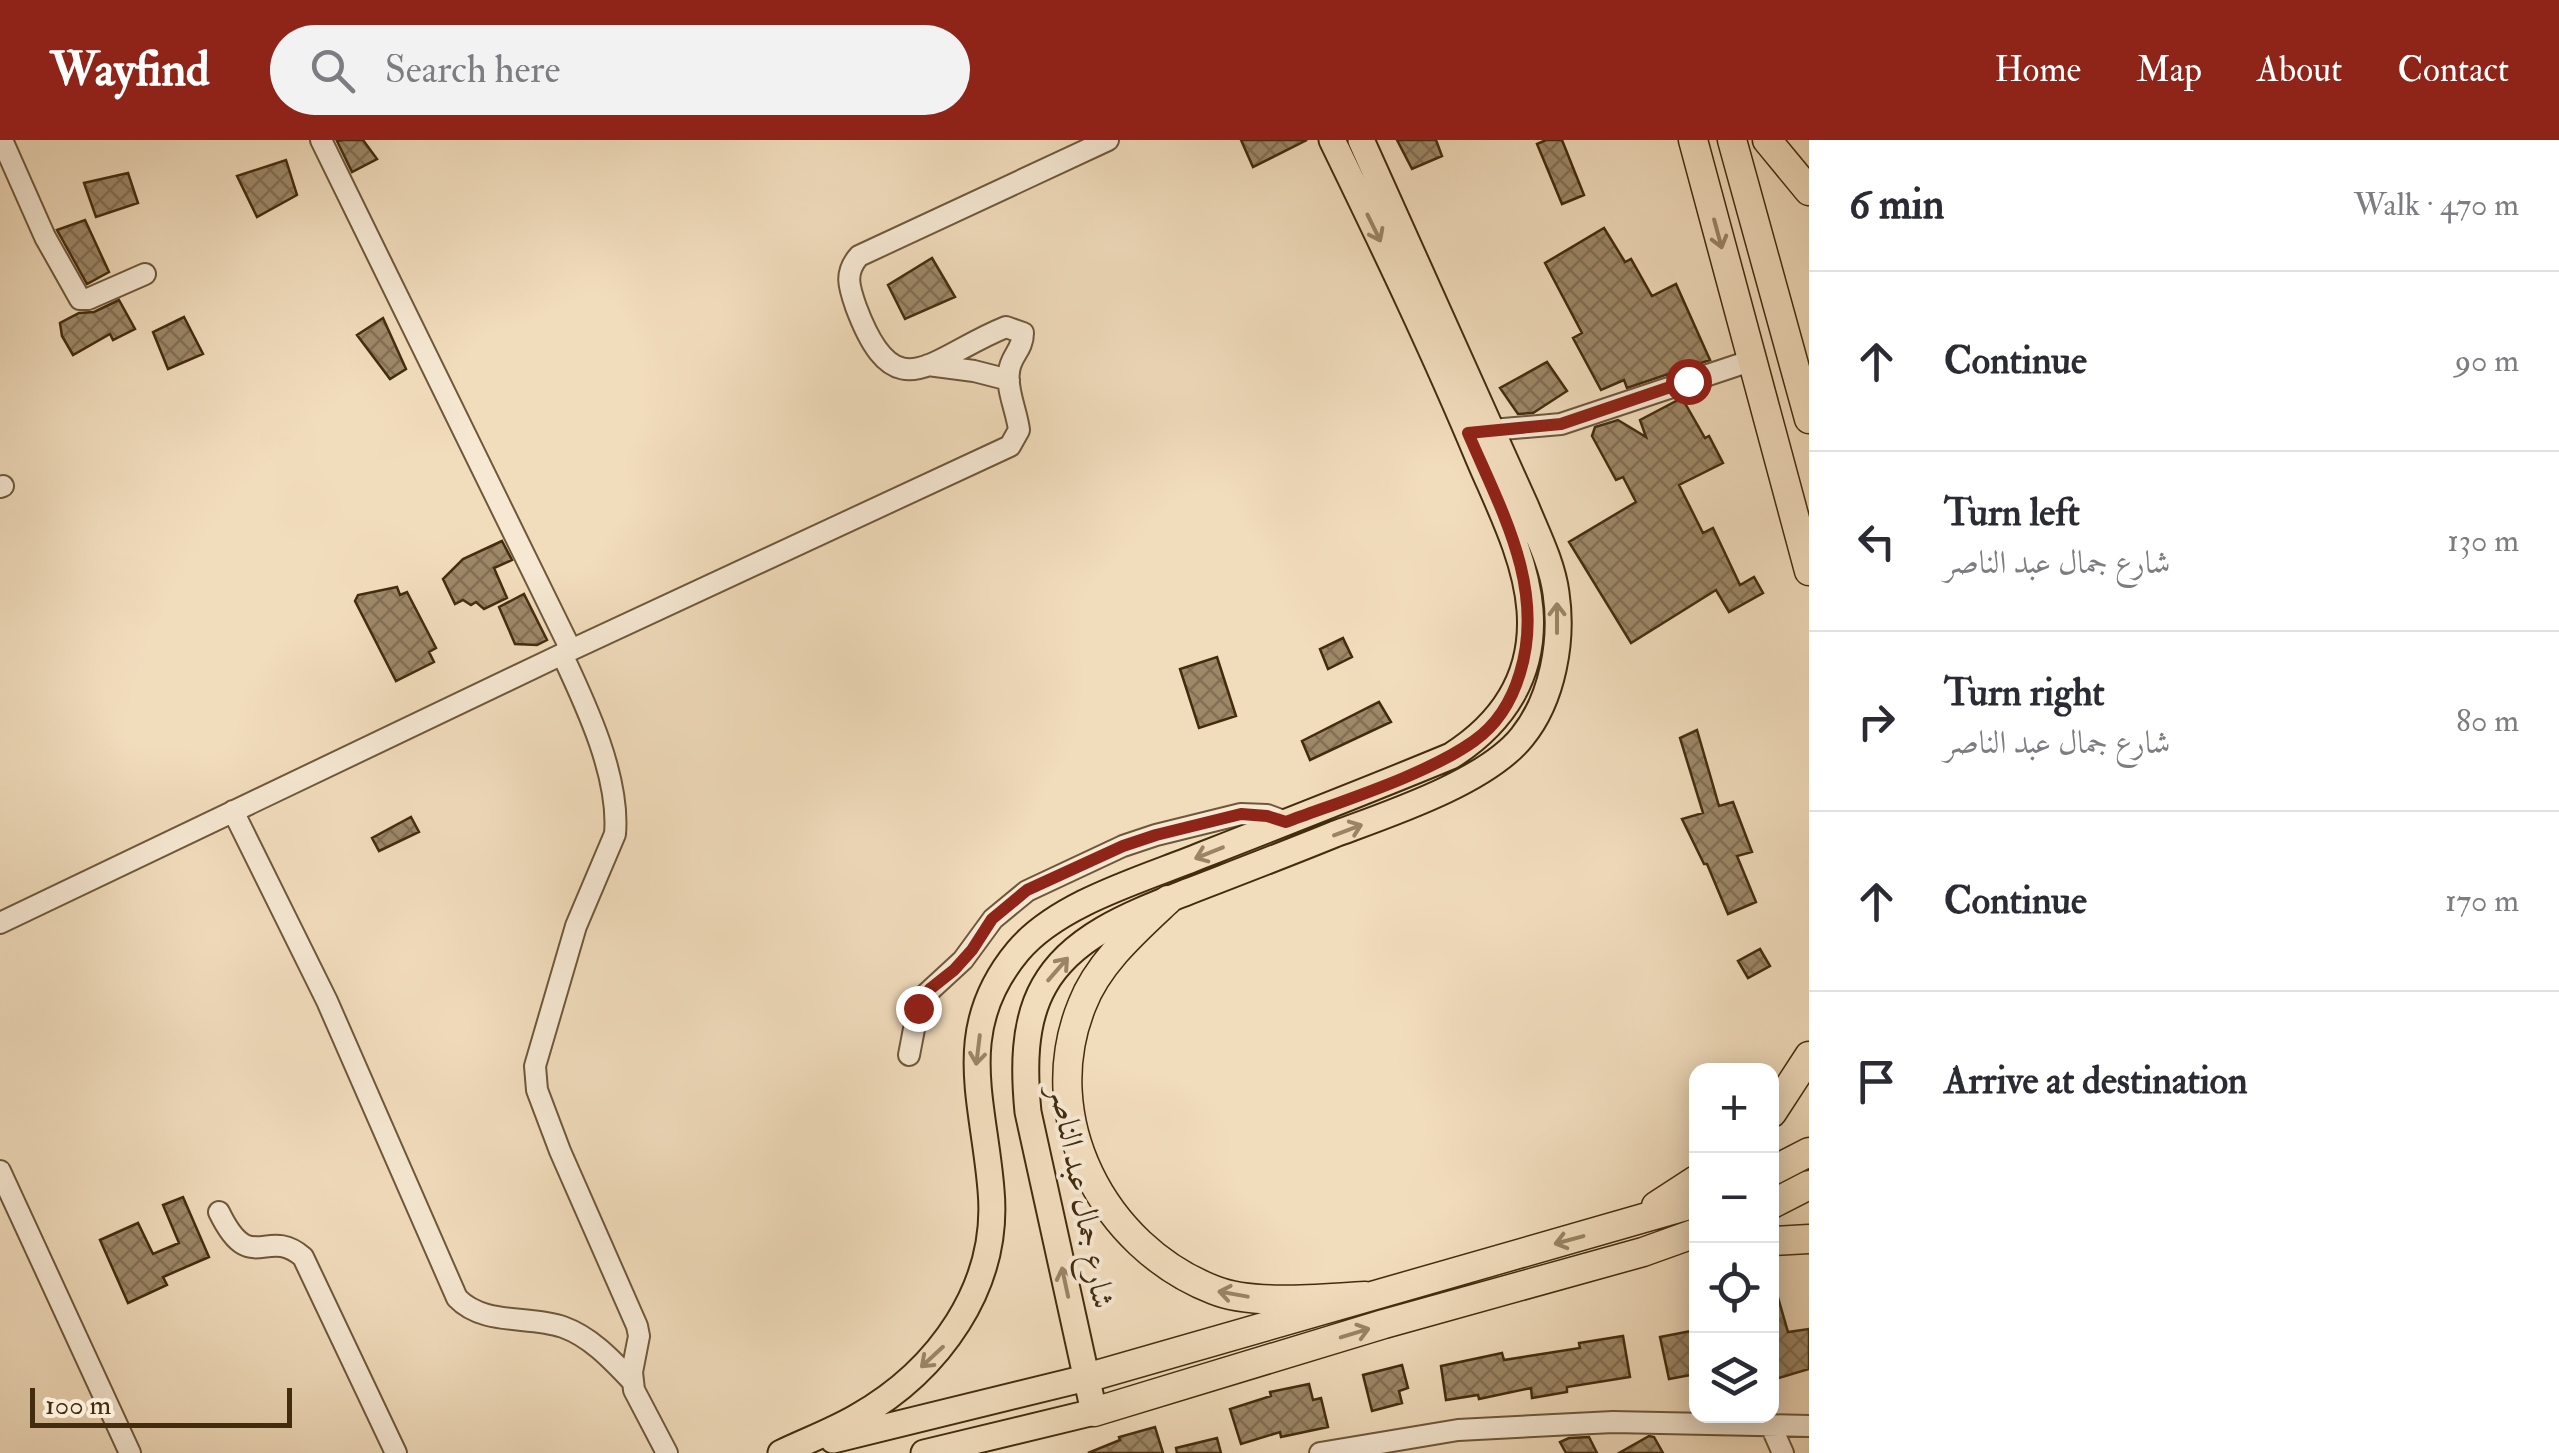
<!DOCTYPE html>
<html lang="en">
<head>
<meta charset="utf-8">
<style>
  body { margin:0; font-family:"IM FELL Double Pica",Amiri,serif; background:#f2f2f3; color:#2b2b33 }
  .controls { position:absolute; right:30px; bottom:30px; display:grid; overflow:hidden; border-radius:20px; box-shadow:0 5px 25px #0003 }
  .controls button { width:90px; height:90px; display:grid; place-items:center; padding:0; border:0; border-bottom:2px solid #e1e1e2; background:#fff; color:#2b2b33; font:50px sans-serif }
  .scale { position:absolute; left:30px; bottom:25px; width:262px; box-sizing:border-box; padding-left:10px; border:5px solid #432c0e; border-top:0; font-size:28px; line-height:35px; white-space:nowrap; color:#432c0e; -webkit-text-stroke:8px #f6e8d3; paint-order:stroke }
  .stop { position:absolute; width:30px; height:30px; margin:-22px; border:8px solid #8f2418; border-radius:50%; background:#fff }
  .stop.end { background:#8f2418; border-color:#fff; box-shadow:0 2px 10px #0008 }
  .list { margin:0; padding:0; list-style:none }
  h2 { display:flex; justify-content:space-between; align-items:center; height:130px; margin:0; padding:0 40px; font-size:42px }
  h2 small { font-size:32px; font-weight:400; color:#7c7c81 }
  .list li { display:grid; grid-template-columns:65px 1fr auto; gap:30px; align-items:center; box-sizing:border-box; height:180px; padding:0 40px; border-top:2px solid #e1e1e2 }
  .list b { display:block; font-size:38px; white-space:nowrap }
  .list p { margin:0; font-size:32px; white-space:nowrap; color:#7c7c81 }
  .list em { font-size:32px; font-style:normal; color:#7c7c81 }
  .icon { flex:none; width:55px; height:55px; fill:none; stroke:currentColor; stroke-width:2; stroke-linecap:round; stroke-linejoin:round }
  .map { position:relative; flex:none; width:1809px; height:1313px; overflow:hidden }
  header { display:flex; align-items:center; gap:60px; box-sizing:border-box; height:140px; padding:0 50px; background:#8f2418; color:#fff }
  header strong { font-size:48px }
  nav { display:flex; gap:55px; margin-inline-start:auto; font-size:35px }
  .search { width:700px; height:90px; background:#f2f2f3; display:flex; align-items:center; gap:25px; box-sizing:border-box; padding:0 35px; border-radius:55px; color:#7c7c81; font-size:38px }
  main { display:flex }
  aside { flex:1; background:#fff }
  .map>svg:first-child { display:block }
  .building { fill:url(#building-cross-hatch); stroke:#432c0e; stroke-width:2.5 }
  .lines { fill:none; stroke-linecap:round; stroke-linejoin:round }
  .minor-casing { stroke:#6e583a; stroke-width:24 }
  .major-casing { stroke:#432c0e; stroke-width:29 }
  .highway-casing { stroke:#432c0e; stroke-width:31 }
  .minor { stroke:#f6e8d3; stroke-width:20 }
  .major { stroke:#f1dcbc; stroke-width:25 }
  .highway { stroke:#f1dcbc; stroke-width:28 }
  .oneway { stroke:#9a8465 }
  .route { stroke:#8f2418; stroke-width:12 }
  .labels { text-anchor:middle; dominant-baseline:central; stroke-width:8; stroke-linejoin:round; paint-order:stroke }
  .street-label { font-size:32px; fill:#432c0e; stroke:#f6e8d3 }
</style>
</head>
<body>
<header>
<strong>Wayfind</strong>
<div class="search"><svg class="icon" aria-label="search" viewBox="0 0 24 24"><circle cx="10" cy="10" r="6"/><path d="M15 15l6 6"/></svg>Search here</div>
<nav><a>Home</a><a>Map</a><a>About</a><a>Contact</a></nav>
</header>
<main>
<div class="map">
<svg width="1809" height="1313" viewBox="0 0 1809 1313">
  <defs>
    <pattern id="building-cross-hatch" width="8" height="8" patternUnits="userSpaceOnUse" patternTransform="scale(2.5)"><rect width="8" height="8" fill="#9d8868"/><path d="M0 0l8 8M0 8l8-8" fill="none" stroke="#826f54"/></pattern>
  </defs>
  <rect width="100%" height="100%" fill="#f1dcbc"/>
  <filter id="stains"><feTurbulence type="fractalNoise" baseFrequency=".002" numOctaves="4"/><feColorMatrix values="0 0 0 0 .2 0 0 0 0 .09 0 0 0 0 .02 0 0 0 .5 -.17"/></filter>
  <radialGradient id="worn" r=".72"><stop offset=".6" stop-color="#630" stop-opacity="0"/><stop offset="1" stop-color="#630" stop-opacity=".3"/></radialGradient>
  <path class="building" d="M343,0h20l14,19 -25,13 -15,-31z
    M1241,0h66l-54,27z
    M1397,0h39l6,16 -30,13z
    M1546,0h16l22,55 -22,9 -25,-60z
    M286,20l11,35 -40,22 -20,-41z
    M128,33l10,30 -42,14 -12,-34z
    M85,80l24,52 -22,12 -30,-54z
    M1604,88l21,34 6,-3 21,37 24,-12 34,76 -83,28 -3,-8 -23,10 -28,-52 9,-5 -37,-70z
    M932,118l23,39 -50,22 -17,-34z
    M119,160l16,29 -22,11 -3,-6 -37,21 -11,-19 -2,-13 19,-10 15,-1z
    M184,177l19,37 -35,15 -15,-37z
    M383,178l23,51 -16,10 -33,-44z
    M1547,222l20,29 -34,22 -15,1 -18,-26z
    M1682,258l23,40 4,-2 14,27 -44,22 24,48 10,-5 27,57 14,-8 9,16 -34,19 -13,-22 -85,53 -62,-101 67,-40 -13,-25 -7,3 -24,-44 3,-9 23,-7 28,17 -6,-17z
    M502,401l10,19 -18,8 13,30 -23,11 -8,-7 -5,3 -8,-5 -8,4 -12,-25 20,-20z
    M397,447l3,8 7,-3 29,56 -7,4 5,10 -38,19 -41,-80 3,-6z
    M524,454l23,46 -10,5 -22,-1 -16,-37z
    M1343,498l9,19 -24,12 -8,-20z
    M1217,517l19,59 -37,12 -19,-59z
    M1379,562l12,20 -81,38 -8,-19z
    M1697,590l22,76 14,-4 19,50 -15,4 19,46 -28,12 -21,-50h-3l-22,-45 21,-6 -23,-75z
    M411,677l8,15 -40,19 -7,-13z
    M1760,809l10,17 -22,12 -10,-17z
    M183,1057l26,60 -46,20 4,8 -39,18 -28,-63 38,-17 15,31 26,-11 -16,-38z
    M1775,1147l13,45 21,-3v40l-37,11v-92z
    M1696,1190v44l-27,5 -9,-42z
    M1623,1196l7,41 -63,10v5l-35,6 -1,-10 -52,11 -1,-4 -32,5 -5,-34 61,-13 2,7 76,-12 -1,-5z
    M1402,1225l6,23 -9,3 3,12 -30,8 -9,-36z
    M1309,1244l4,16 8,-2 7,29 -47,10 -1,-5 -39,12 -11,-35 41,-13 -1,-4z
    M1155,1287l8,26h-75l32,-13 -1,-3z
    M1649,1296l5,1 9,16h-44z
    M1589,1297l8,16h-31l-6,-11 9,-4z
    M1217,1298l4,15h-44l-1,-5z"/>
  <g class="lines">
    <defs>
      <path id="minor" d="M2,0l43,97 35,62h8l57,-25
        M321,0l250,510
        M928,225l46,6 35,9
        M1480,291l81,-7 192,-64
        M0,347l3,-1
        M562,514c24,51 58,123 53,180l-39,92 -41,140 2,24 23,61 77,175 2,10 -7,36 2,18 33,63
        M233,671l94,190 130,297c27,28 71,17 106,29 28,10 49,33 69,54
        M0,783l571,-273 439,-204 9,-16c-2,-18 -13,-41 -10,-58 1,-16 14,-22 14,-39l-17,-6c-75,30 -110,87 -150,-20 -7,-20 -12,-34 3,-51l249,-116
        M909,915l9,-47 7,-13 38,-35 30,-41 34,-28 96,-45 33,-11 85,-21 26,1 19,7
        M0,1031l130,282
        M219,1072c32,66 47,13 84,45l93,196
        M1771,1286l12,27
        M1320,1313l138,-23 155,-8 196,4"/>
      <path id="major" d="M833,1300l253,-62
        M781,1313c25,-12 52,-22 76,-36 81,-46 143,-130 134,-227 -7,-89 -39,-160 27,-239 41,-49 129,-73 187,-97 82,-32 164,-64 246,-98 52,-33 84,-81 79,-146 -4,-52 -31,-104 -51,-151 -45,-108 -96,-214 -147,-319
        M924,1313l170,-41 -66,-300c-4,-41 -5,-89 16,-126 28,-51 92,-74 143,-94 49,-19 99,-38 148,-58 54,-20 151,-52 187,-97 31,-38 41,-97 34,-144 -4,-30 -19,-59 -30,-86l-165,-367"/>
      <path id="highway" d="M1693,0l116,431
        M1732,0l77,279
        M1767,0l42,51
        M1168,760c-32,30 -70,63 -86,105 -46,113 21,242 132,285 40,16 108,8 151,6
        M1772,973l37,-57
        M1772,1031l37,-19
        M1772,1064l37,-19
        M1656,1066l40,-26
        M1772,1101l37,-2
        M1086,1238l610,-175
        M1094,1272l290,-88 259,-72 53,-19"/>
    </defs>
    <use href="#minor" class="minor-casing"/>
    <use href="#major" class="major-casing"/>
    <use href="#highway" class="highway-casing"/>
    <use href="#minor" class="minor"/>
    <use href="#major" class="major"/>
    <use href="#highway" class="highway"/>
  </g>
  <defs><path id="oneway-shaft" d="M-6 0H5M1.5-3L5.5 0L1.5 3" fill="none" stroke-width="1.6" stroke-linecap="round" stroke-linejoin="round" transform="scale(2.5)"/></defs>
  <g class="oneway">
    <use href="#oneway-shaft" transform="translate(1374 88) rotate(64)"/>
    <use href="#oneway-shaft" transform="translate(1718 94) rotate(75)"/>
    <use href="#oneway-shaft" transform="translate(1557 478) rotate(-90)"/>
    <use href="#oneway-shaft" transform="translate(1348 690) rotate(-21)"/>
    <use href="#oneway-shaft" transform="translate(1209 713) rotate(158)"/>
    <use href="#oneway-shaft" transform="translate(1058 829) rotate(-49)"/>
    <use href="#oneway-shaft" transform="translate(978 910) rotate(97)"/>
    <use href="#oneway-shaft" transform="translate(1569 1100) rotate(165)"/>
    <use href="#oneway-shaft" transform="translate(1065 1142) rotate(-102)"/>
    <use href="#oneway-shaft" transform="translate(1233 1154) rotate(-170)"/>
    <use href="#oneway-shaft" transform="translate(1355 1193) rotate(-17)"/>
    <use href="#oneway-shaft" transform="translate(932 1217) rotate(137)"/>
  </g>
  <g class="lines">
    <path class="route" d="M918,868l12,-19 24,-19 18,-20 20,-31 35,-29 96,-44 33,-11 85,-21 26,2 19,6c56,-21 140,-47 188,-81 24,-17 38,-41 46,-68 26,-85 -19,-163 -52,-240l93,-9 127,-43"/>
  </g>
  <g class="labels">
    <g class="street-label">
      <text transform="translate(1082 1057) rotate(79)">شارع جمال عبد الناصر</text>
    </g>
  </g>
  <rect width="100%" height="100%" filter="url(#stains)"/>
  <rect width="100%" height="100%" fill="url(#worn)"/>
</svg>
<div class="controls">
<button>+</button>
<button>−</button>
<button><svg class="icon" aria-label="locate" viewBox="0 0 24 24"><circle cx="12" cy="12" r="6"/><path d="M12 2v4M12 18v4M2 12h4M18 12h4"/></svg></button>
<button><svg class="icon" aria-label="layers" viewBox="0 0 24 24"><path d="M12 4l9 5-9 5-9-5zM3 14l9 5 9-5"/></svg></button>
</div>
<div class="scale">100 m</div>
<div class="stop" style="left:1688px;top:241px"></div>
<div class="stop end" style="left:918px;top:868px"></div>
</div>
<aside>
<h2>6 min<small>Walk · 470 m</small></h2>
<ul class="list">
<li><svg class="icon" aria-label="ahead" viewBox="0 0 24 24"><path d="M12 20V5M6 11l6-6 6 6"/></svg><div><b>Continue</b></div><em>90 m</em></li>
<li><svg class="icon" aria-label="left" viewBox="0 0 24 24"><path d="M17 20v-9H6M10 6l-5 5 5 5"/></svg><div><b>Turn left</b><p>شارع جمال عبد الناصر</p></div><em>130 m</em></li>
<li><svg class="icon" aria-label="right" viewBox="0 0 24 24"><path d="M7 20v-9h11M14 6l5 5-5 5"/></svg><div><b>Turn right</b><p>شارع جمال عبد الناصر</p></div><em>80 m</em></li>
<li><svg class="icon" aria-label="ahead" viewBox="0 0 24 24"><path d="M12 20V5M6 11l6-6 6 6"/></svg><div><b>Continue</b></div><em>170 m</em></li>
<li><svg class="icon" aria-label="arrive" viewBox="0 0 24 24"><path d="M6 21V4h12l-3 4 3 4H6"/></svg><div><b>Arrive at destination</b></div></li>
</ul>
</aside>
</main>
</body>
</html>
